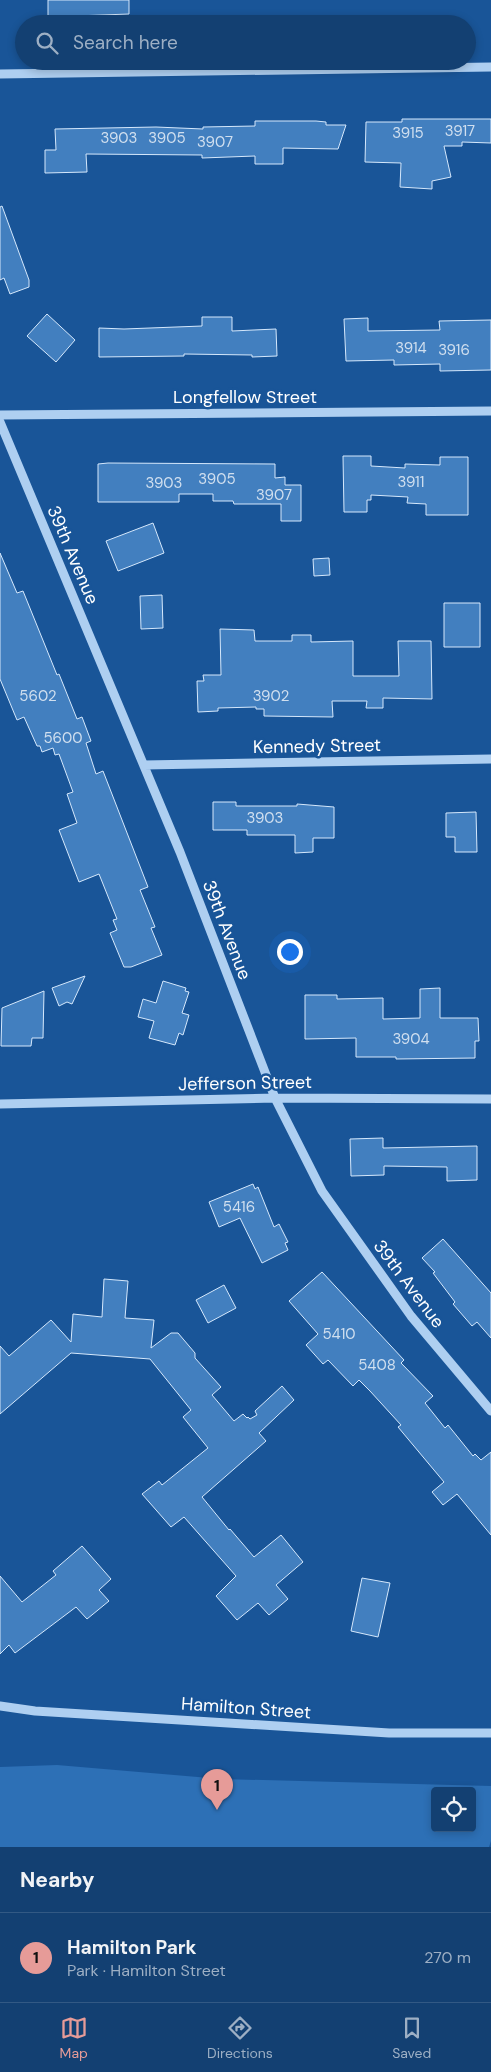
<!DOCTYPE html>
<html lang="en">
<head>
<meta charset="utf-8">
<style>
  body { margin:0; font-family:"DM Sans",sans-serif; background:#1c4777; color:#f1f3f6 }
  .controls { position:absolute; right:15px; bottom:15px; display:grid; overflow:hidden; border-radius:5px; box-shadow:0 2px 8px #0003 }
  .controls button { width:45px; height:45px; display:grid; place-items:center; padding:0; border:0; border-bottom:1px solid #325984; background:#134072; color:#f1f3f6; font:25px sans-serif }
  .you { position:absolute; left:289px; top:951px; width:18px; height:18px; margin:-12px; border:4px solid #fff; border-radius:50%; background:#1a73e8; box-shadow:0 0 0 8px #1a73e833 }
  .badge { display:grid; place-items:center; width:32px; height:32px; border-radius:50%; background:#e69b98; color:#111; font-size:16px; font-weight:700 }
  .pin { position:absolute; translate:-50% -41px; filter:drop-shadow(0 1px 2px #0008) }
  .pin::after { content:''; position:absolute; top:26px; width:18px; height:15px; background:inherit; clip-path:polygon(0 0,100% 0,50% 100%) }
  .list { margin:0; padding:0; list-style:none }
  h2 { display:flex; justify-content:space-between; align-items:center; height:65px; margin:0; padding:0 20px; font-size:21px }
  h2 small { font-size:16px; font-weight:400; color:#9dafc4 }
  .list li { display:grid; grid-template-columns:32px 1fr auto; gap:15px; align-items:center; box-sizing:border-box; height:90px; padding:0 20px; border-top:1px solid #325984 }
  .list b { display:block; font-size:19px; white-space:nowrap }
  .list p { margin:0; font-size:16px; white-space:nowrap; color:#9dafc4 }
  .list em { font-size:16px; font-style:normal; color:#9dafc4 }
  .icon { flex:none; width:28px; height:28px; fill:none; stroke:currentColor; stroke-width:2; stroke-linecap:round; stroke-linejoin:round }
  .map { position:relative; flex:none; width:491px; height:1847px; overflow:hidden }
  .search { position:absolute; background:#134072; box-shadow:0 2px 8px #0003; left:15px; right:15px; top:15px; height:55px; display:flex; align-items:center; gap:12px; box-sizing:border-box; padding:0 18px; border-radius:28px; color:#9dafc4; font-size:19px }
  .sheet { height:155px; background:#134072 }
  nav { display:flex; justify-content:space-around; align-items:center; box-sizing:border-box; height:70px; border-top:1px solid #325984; background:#134072; font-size:14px; color:#9dafc4 }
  nav a { display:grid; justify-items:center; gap:2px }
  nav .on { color:#e69b98 }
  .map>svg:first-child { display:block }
  .green { fill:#2d70b6; fill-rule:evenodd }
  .building { fill:#427fbf; stroke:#d5e8fc }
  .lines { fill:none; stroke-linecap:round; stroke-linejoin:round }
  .minor { stroke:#aecff1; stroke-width:9 }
  .labels { text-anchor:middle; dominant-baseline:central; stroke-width:5; stroke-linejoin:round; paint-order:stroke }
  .number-label { font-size:15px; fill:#d0dfef }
  .street-label { font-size:18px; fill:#fff; stroke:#195598 }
</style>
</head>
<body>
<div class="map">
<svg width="491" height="1847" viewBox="0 0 491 1847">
  <rect width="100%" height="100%" fill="#195598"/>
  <path class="green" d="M57,1765l164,14 270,7v55l-2,6h-489v-80zM435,1791h37v37h-37z"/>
  <path class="building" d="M48,0h81v14l-81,3z
    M402,119h89v24l-29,-1v4h-18l7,31 -19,4v8l-32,-2 1,-24 -36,-1 1,-40h36z
    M255,121h61l10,1v3h20l-8,24 -55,-1v16h-28v-8l-53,2v-3l-116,-1 1,18 -42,1v-23h11l-1,-21 101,-2 47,2v-2l52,-1z
    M2,206l27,74v7l-19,7 -6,-16 -4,2v-73z
    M47,314l28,26 -19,22 -29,-26z
    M202,317h30v14l44,-2 1,27 -25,1v-2l-68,-1v2l-85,1v-29l25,1 78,-3z
    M368,318v13l72,-1 -1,-9 52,-1v50l-51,1v-7l-46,1v-5l-48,1 -2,-42z
    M343,456h28v10l34,2v-4l35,1v-8h28v58h-42v-11l-19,-1 1,-6 -37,-2v5h-4v12h-23z
    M108,463l167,1v14l10,-1v8h16v36h-20v-17h-47l-1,-3h-20v-7h-34v8h-81v-38z
    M153,523l11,30 -46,18 -12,-30z
    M0,553l17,40 6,-2 34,84 2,-1 18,45 5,-2 9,24 -5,2 10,31 7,-3 45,116 -8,3 15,37 -4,1 11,27 -31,12h-7l-14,-34 7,-3 -4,-10 4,-1 -18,-45 -20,8 -20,-52 18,-7 -10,-29 6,-2 -14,-38 -4,1 -2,-7 -11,4 -2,-6h-3l-13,-29 -7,3 -17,-41z
    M329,558l1,17 -16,1 -1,-17z
    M162,595l1,33 -22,1 -1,-33z
    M444,603h36v44h-36z
    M220,629l34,1 1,11h37v-6h19v7l42,-1v35h46l-1,-35h33l1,58 -49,-1v10h-17l1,-7h-35l1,16 -69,-1v-7h-8v-2l-38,1v3l-20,1 -1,-31h7l-1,-6h18z
    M213,802h23v4h61v-2l37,3v31h-21v14l-18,1v-18h-48v-5h-34z
    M476,812l1,40h-22v-15h-9v-24z
    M85,976l-13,28 -5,-2 -8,4 -7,-18z
    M163,981l23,7 -1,3 4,1 -7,21 7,2 -6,20 -4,-2 -4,12 -26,-7 5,-17 -16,-4 5,-18 13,4z
    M440,988v30h38l1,23h-4v17l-79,1v-2h-40v-19l-51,1v-44h32v4l46,-1v21l37,-1v-29z
    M44,991l-1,47h-11l-1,8h-30l1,-38z
    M383,1138v10l94,-2v34l-30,1v-14l-63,-1v9l-33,1 -1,-37z
    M253,1184l2,5 3,-2 16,40 5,-3 9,18 -3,1 3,7 -26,13 -22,-45 -21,9 -10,-25z
    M443,1239l48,54v45l-14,-16 -5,4 -19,-22 2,-2 -22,-29 2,-1 -13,-14z
    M322,1272l82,88 -3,3 32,33 -8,7 20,25 3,-3 25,31 2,-2 6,6 10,-8v83l-34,-41 -14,11 -11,-13 12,-10 -46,-55 3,-2 -31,-34 -11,-11 -6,6 -25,-26 -5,4 -17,-19 12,-11 -29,-33z
    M104,1279l24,2 -3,37 29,2 -3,28 20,-15h7l17,20v5l26,29 -9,8 22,26 9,-7 4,4 1,-1 2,2 7,-4 -2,-4 27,-25 12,14 -35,33 7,8 -64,56 27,33 1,-1 24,28 27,-22 22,27 -27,23 12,14 -19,16 -11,-12 -21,17 -21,-24 20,-20 -52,-59 -13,10 -29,-33 17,-13 3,4 46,-37 -25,-31 8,-7 -41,-51 -79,-6 -71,61v-68l9,10 42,-36 20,22 2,-28 29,3z
    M224,1285l12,23 -28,15 -12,-23z
    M82,1546l29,33 -12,11 10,11 -22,18 -11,-12 -61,46 -6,-8 -9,9v-78l22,26 34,-27 -3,-4z
    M362,1578l28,5 -12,54 -27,-6z"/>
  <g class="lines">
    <path class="minor" d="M0,74l491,-7
      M0,415l491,-4
      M0,422l180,430 95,246 47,93 89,125 80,95
      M144,765l347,-6
      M0,1104l275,-6 216,1
      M0,1706l35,5 354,22h102"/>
  </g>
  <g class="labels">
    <g class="number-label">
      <text x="460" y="131">3917</text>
      <text x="408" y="133">3915</text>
      <text x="119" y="138">3903</text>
      <text x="167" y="138">3905</text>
      <text x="215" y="142">3907</text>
      <text x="411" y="348">3914</text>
      <text x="454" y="350">3916</text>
      <text x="217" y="479">3905</text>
      <text x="411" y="482">3911</text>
      <text x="164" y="483">3903</text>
      <text x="274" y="495">3907</text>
      <text x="38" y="696">5602</text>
      <text x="271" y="696">3902</text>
      <text x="63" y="738">5600</text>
      <text x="265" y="818">3903</text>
      <text x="411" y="1039">3904</text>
      <text x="239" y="1207">5416</text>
      <text x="339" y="1334">5410</text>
      <text x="377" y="1365">5408</text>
    </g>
    <g class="street-label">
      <text x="245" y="397">Longfellow Street</text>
      <text transform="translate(73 555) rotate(67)">39th Avenue</text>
      <text transform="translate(317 746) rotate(-1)">Kennedy Street</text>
      <text transform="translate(227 930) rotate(69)">39th Avenue</text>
      <text transform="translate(245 1083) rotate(-1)">Jefferson Street</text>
      <text transform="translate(409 1284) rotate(53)">39th Avenue</text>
      <text transform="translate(246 1708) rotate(4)">Hamilton Street</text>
    </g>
  </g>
</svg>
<div class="controls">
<button><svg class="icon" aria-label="locate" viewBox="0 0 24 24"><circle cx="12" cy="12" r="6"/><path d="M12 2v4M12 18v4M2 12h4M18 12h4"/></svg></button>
</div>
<div class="you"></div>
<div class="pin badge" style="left:217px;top:1810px">1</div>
<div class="search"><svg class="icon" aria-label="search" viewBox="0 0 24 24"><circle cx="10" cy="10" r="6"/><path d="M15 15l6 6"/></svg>Search here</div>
</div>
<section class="sheet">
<h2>Nearby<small></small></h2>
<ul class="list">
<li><span class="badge">1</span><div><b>Hamilton Park</b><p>Park · Hamilton Street</p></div><em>270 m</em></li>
</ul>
</section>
<nav>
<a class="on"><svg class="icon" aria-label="map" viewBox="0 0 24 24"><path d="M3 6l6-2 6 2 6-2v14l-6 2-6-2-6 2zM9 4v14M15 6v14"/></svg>Map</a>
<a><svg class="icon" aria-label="directions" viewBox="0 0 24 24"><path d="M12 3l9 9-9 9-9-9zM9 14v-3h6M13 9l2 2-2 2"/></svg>Directions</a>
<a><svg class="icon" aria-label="saved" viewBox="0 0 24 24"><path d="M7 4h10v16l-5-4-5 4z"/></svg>Saved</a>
</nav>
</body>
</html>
